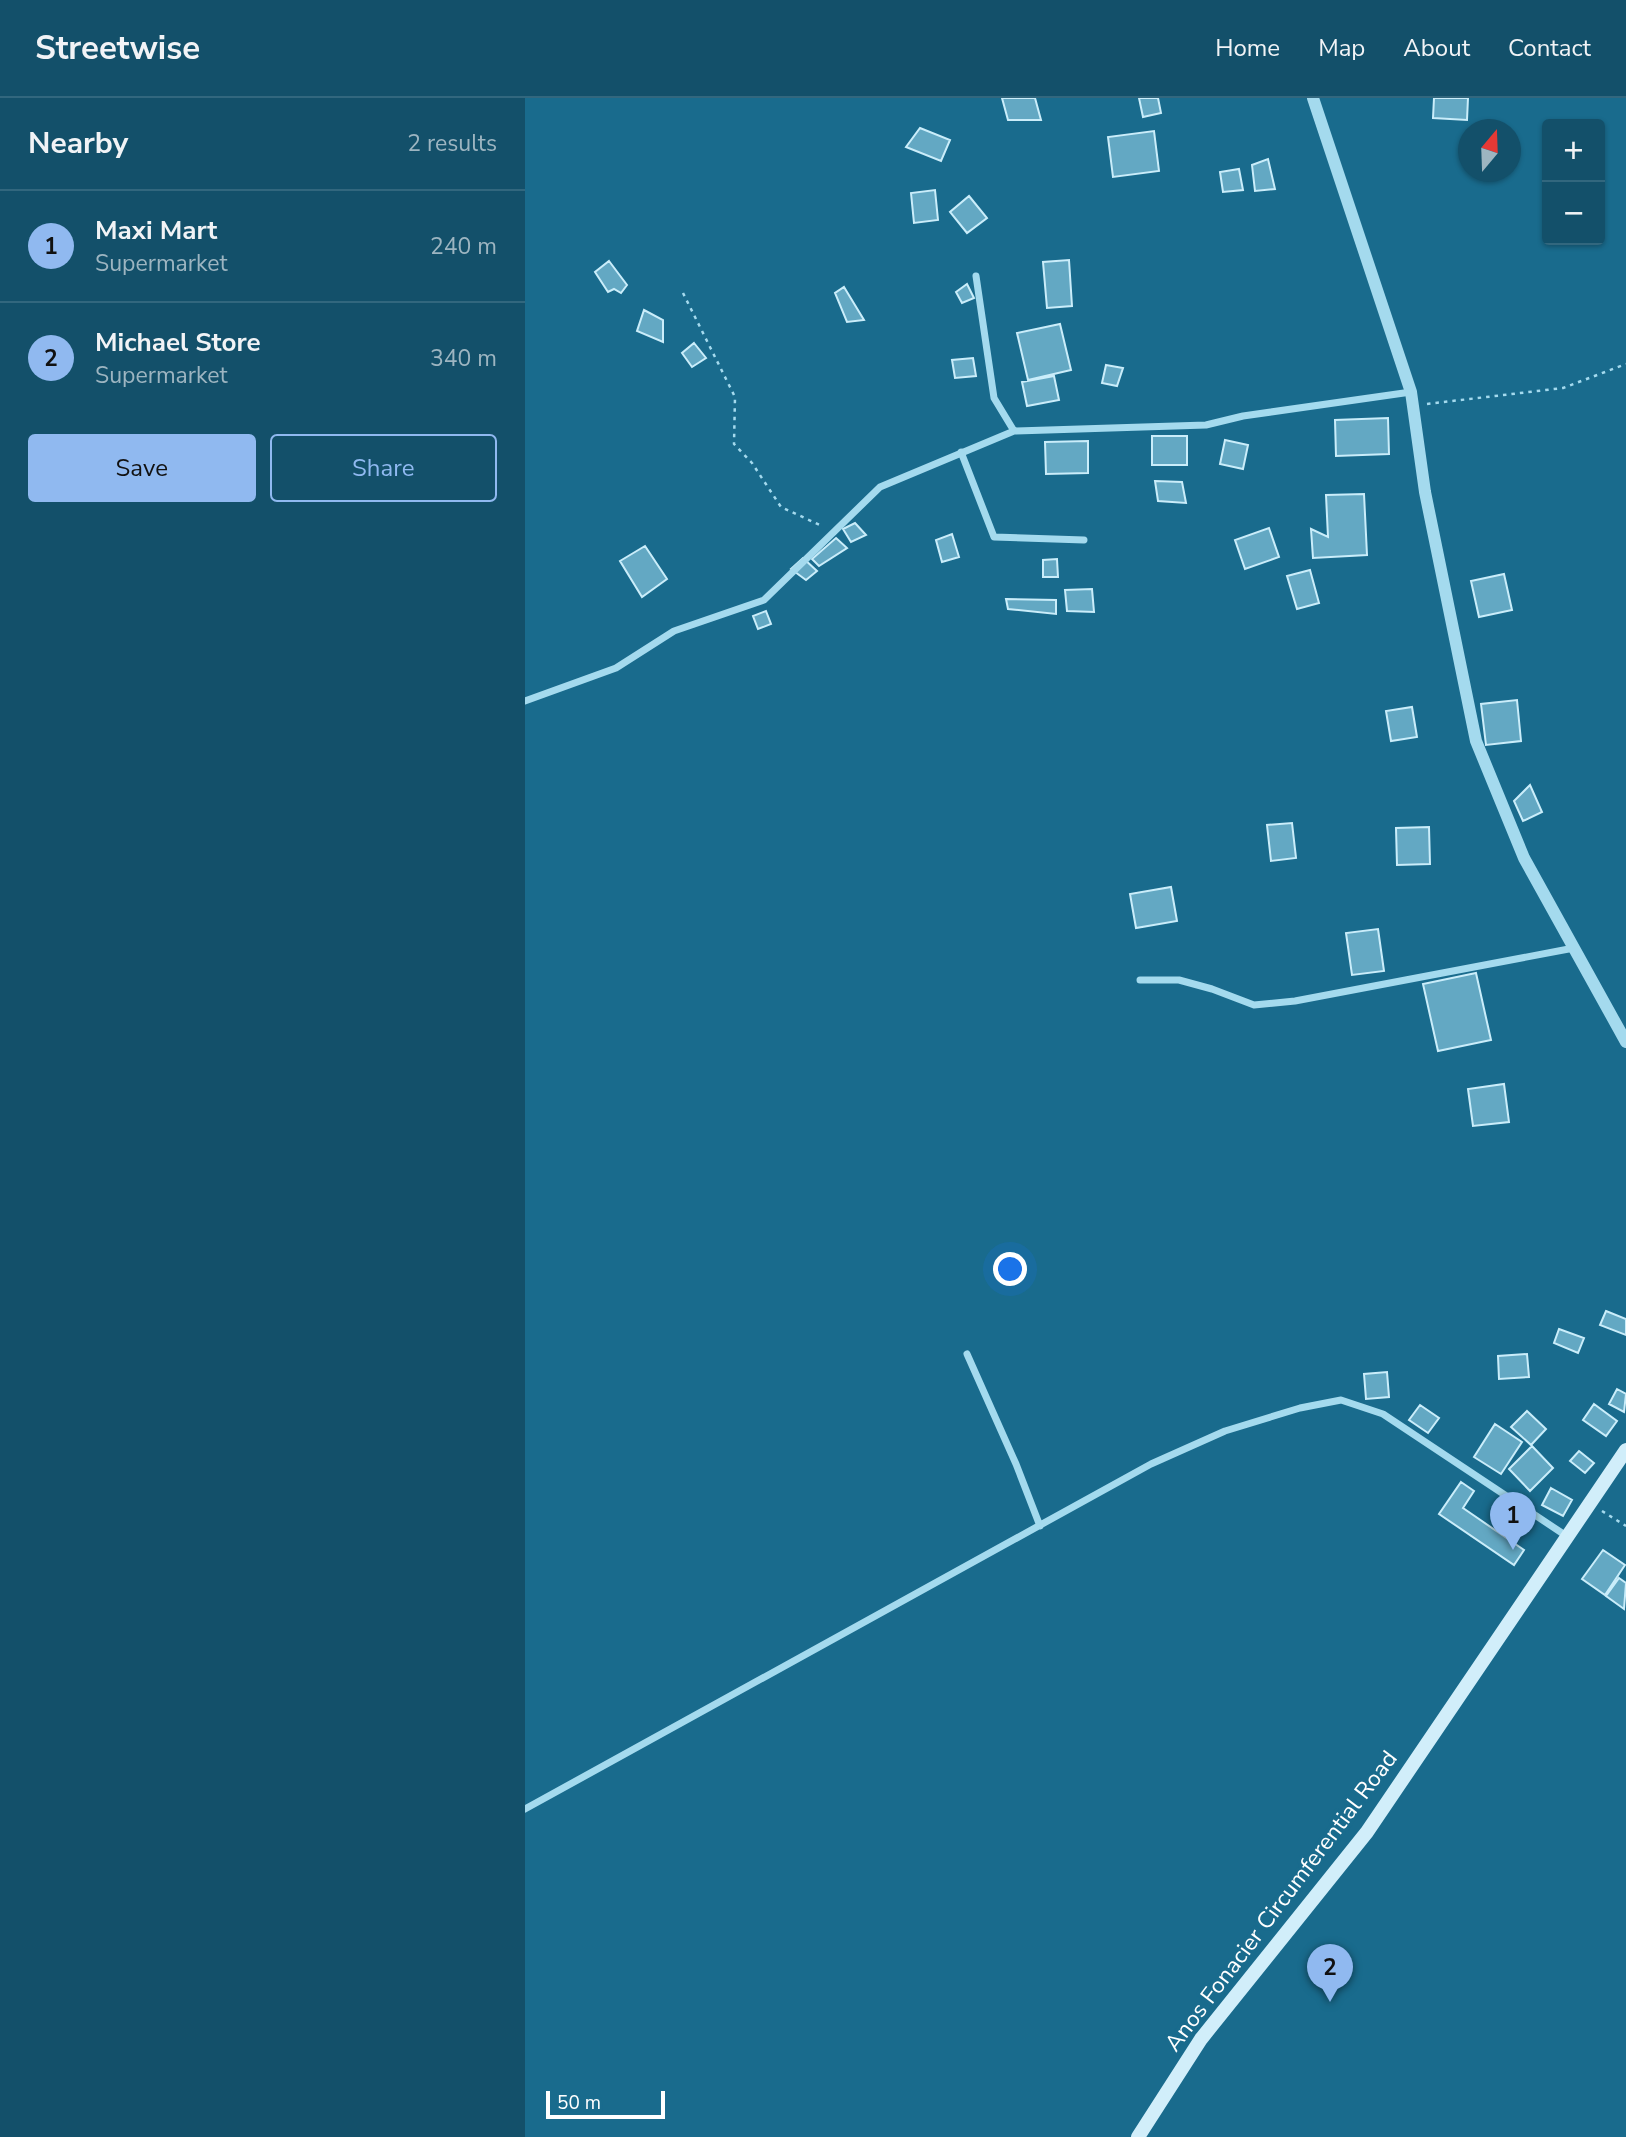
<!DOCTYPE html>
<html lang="en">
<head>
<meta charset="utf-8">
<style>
  body { margin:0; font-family:"Nunito Sans",sans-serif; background:#1c5770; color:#f1f3f6 }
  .controls { position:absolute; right:21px; top:21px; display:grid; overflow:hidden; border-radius:7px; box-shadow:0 2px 5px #0004 }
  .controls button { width:63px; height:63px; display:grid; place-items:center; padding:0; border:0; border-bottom:2px solid #32677e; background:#13506a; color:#f1f3f6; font:35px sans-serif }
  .compass { position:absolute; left:933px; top:21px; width:63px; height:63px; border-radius:50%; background:#13506a; box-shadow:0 2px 5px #0004; rotate:19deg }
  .scale { position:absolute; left:21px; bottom:18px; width:119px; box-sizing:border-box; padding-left:7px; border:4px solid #fff; border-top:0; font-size:19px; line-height:24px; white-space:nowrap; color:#fff; -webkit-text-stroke:5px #196b8d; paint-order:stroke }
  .you { position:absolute; left:486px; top:1172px; width:24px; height:24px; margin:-18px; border:5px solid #fff; border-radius:50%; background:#1a73e8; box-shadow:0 0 0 10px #1a73e833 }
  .badge { display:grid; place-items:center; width:46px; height:46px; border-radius:50%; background:#90b9f0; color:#111; font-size:23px; font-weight:700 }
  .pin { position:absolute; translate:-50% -58px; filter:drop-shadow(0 2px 4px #0008) }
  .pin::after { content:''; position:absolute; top:37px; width:24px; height:21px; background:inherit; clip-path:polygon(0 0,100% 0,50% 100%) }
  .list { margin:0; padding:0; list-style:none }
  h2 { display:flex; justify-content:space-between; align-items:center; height:91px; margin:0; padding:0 28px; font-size:30px }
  h2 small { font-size:23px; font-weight:400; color:#9db5c1 }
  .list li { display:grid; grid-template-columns:46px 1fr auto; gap:21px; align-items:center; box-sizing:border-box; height:112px; padding:0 28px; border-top:2px solid #32677e }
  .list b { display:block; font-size:26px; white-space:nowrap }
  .list p { margin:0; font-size:23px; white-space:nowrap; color:#9db5c1 }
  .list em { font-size:23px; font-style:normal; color:#9db5c1 }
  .actions { display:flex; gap:14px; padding:21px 28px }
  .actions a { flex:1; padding:16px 0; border:2px solid #90b9f0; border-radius:7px; text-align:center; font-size:24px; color:#90b9f0 }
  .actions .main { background:#90b9f0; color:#111 }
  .map { position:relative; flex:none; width:1101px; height:2039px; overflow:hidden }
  header { display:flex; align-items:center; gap:42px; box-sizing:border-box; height:98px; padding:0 35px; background:#13506a; border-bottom:2px solid #32677e }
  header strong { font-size:33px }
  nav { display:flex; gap:38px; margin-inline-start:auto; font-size:24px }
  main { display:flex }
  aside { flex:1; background:#13506a }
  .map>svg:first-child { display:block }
  .building { fill:#63a8c3; stroke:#caedfa; stroke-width:2 }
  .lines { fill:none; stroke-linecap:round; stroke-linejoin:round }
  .path { stroke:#a4daee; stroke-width:2.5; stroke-dasharray:3.5 5; stroke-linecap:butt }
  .minor { stroke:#a4daee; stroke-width:7 }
  .tertiary { stroke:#a4daee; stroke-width:12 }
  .secondary { stroke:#d1eefa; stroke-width:14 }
  .labels { text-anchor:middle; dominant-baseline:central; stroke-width:7; stroke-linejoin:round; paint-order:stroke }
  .street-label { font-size:23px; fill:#fff; stroke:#196b8d }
</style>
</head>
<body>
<header>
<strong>Streetwise</strong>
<nav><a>Home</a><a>Map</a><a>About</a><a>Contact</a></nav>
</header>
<main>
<aside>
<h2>Nearby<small>2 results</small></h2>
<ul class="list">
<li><span class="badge">1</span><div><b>Maxi Mart</b><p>Supermarket</p></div><em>240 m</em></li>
<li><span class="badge">2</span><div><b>Michael Store</b><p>Supermarket</p></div><em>340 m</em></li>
</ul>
<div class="actions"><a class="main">Save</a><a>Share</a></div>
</aside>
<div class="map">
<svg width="1101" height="2039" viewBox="0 0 1101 2039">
  <rect width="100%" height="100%" fill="#196b8d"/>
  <path class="building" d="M477,0h33l6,22h-33z
    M614,0h19l3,15 -18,4z
    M909,0h34l-1,22 -34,-2z
    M395,30l30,12 -9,21 -35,-14z
    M629,33l5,40 -46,6 -5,-40z
    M743,61l7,30 -20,2 -3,-26z
    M714,71l4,21 -20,2 -3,-20z
    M410,92l3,30 -24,3 -3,-30z
    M444,98l18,22 -20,15 -17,-21z
    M544,162l3,46 -25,2 -4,-46z
    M84,163l18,24 -6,8 -7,-4 -6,3 -13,-20z
    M442,186l7,14 -12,5 -6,-11z
    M319,189l20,33 -17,2 -12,-29z
    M119,212l19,10v22l-26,-11z
    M535,226l11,46 -43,10 -11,-47z
    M169,245l12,15 -14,9 -10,-14z
    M448,260l3,18 -21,2 -3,-18z
    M581,267l17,3 -6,18 -15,-3z
    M529,278l5,24 -32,6 -5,-24z
    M863,320l1,36 -53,2 -1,-36z
    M627,338h35v29h-35z
    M700,342l23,5 -5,24 -23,-5z
    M563,343v32l-42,1 -1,-32z
    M630,383l27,1 4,21 -28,-2z
    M839,396l3,61 -54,3 -2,-29 17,8 -2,-42z
    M330,425l11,12 -15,7 -8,-13z
    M744,430l10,29 -34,12 -10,-29z
    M427,436l7,23 -17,5 -6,-22z
    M311,440l11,10 -28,18 -7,-7z
    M120,448l22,33 -25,18 -22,-36z
    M278,460l14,13 -11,9 -15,-11z
    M532,461l1,18h-15v-17z
    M785,472l9,33 -22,6 -10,-33z
    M979,476l8,36 -33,7 -8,-36z
    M567,491l2,23 -27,-1 -2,-21z
    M481,501l50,1v14l-48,-5z
    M241,513l5,13 -13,5 -5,-13z
    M992,602l4,41 -35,4 -5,-41z
    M887,609l5,30 -26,4 -5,-30z
    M1005,687l12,27 -19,9 -9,-20z
    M767,725l4,35 -25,3 -4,-36z
    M904,729l1,37 -33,1 -1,-37z
    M646,789l6,34 -41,7 -6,-34z
    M853,831l6,42 -32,4 -6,-42z
    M951,875l15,67 -53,11 -15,-67z
    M979,986l5,38 -36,4 -5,-37z
    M1081,1213l20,8v16l-26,-10z
    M1034,1231l25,9 -6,15 -24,-10z
    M1002,1256l2,23 -30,2 -1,-23z
    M862,1274l2,25 -23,2 -2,-25z
    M1092,1291l9,5 -2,18 -15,-8z
    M1069,1306l23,17 -11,15 -23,-16z
    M895,1307l19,13 -11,15 -19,-13z
    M1002,1313l19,18 -15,16 -20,-18z
    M970,1326l27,18 -21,32 -27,-17z
    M1007,1348l21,22 -23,23 -21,-22z
    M1054,1353l15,12 -9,10 -15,-12z
    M936,1384l13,9 -11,17 61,42 -10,15 -75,-51z
    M1026,1390l21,12 -9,16 -21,-11z
    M1078,1452l22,15 -20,30 -23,-16z
    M1094,1480l7,5 -2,26 -18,-13z"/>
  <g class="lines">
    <path class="path" d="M158,195l52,104 -1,47 18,19 29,44 41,19
      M902,306l136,-16 63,-24
      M1077,1413l24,15"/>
    <path class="minor" d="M451,178l18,122 20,33
      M436,354l33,85 90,3
      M0,603l91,-33 58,-37 90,-31 116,-113 134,-56 192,-6 37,-9 168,-24
      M615,882h39l33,9 42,16 41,-4 279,-53
      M442,1256l49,110 24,62
      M0,1711l626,-345 74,-33 75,-23 41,-8 42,14 185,123"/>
    <path class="tertiary" d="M788,0l98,294 14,100 51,249 48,117 102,184"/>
    <path class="secondary" d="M613,2039l63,-98 166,-207 259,-382"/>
  </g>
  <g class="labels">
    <g class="street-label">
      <text transform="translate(756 1803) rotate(-53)">Anos Fonacier Circumferential Road</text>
    </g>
  </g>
</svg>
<div class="controls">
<button>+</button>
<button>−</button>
</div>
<svg class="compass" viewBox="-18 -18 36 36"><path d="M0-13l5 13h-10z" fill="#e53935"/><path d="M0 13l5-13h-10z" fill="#9db5c1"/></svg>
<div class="scale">50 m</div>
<div class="you"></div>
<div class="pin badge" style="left:988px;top:1452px">1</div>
<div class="pin badge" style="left:805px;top:1904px">2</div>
</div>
</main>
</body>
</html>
